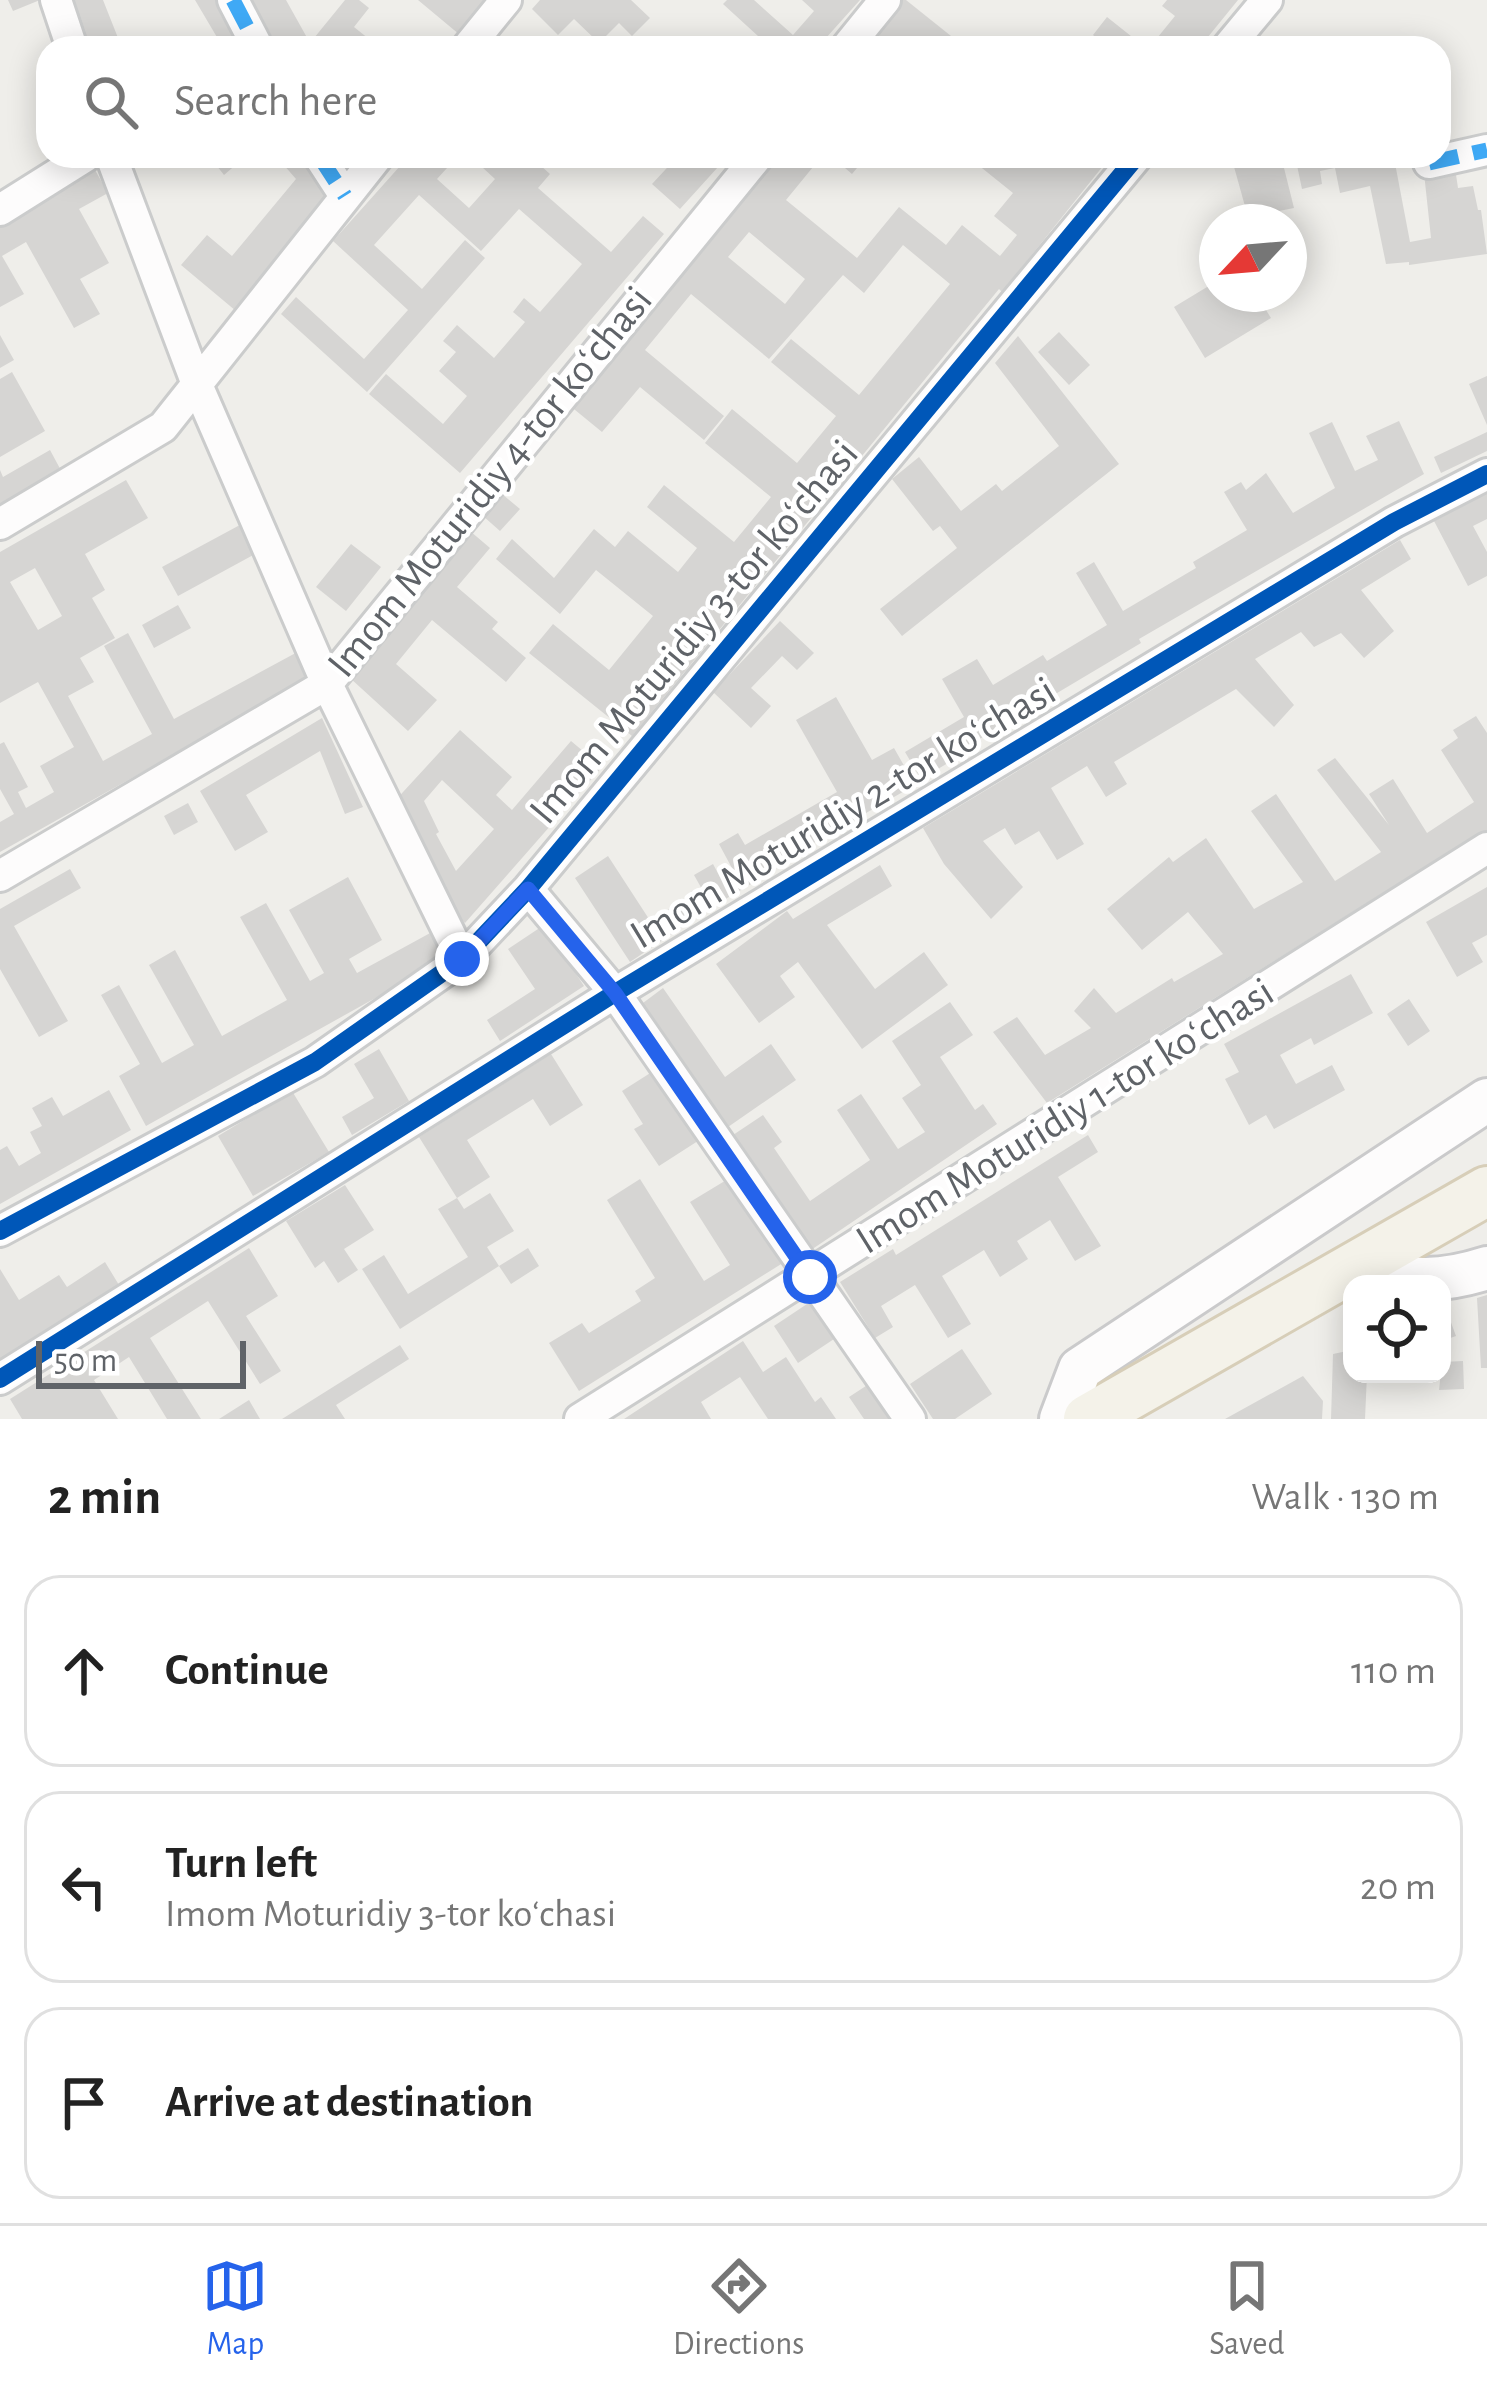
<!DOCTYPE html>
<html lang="en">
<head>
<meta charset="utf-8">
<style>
  body { margin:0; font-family:"Alegreya Sans",sans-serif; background:#f6f6f6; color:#222 }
  .controls { position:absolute; right:36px; bottom:36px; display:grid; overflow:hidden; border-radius:24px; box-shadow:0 6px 30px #0003 }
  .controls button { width:108px; height:108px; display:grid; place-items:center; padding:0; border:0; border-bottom:3px solid #e0e0e0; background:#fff; color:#222; font:60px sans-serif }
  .compass { position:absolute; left:1199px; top:204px; width:108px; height:108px; border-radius:50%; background:#fff; box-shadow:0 6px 30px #0003; rotate:244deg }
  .scale { position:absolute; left:36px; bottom:30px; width:210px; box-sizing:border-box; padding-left:12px; border:6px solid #5f6368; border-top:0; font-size:33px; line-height:42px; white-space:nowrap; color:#5f6368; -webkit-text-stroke:9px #fff; paint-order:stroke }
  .stop { position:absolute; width:36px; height:36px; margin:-27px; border:9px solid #2563eb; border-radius:50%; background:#fff }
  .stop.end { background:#2563eb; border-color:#fff; box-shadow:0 3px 12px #0008 }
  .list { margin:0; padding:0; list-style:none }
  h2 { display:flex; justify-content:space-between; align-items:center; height:156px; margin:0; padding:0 48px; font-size:51px }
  h2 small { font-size:39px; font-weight:400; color:#767676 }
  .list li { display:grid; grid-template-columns:78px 1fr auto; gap:36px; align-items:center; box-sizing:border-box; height:192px; margin:0 24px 24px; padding:0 24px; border:3px solid #e0e0e0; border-radius:36px }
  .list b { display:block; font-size:45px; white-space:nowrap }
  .list p { margin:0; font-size:39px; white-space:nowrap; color:#767676 }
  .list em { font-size:39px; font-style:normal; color:#767676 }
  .icon { flex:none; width:66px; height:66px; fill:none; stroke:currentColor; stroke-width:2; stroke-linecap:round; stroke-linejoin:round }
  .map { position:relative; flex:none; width:1487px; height:1419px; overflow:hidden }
  .search { position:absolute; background:#fff; box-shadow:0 6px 30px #0003; left:36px; right:36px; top:36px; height:132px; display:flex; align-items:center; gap:30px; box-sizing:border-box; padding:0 42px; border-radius:36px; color:#767676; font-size:45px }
  .sheet { height:804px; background:#fff }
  nav { display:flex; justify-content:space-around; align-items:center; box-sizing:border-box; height:168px; border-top:3px solid #e0e0e0; background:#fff; font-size:33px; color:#767676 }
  nav a { display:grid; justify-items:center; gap:6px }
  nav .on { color:#2563eb }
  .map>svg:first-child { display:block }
  .building { fill:#d6d5d3; fill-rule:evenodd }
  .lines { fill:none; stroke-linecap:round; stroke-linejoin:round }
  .street-casing { stroke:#cbcccc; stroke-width:36 }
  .secondary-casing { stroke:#cacacb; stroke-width:48 }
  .primary-casing { stroke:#d7ceb8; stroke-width:54 }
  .street { stroke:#fdfcfc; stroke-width:30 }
  .secondary { stroke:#fdfcfc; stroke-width:42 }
  .primary { stroke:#f4f2e9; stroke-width:48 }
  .quiet { stroke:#3fa9f5; stroke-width:15; stroke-dasharray:30 15; stroke-linecap:butt }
  .cycleway-casing { stroke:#fff; stroke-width:26 }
  .cycleway { stroke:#0057b8; stroke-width:18 }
  .route { stroke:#2563eb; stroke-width:15 }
  .labels { text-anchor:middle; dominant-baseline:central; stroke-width:9; stroke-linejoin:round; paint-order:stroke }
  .street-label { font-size:42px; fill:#5f6368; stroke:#fff }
</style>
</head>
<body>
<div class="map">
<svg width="1487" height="1419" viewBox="0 0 1487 1419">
  <rect width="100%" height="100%" fill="#efeeea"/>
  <path class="building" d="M8,0h32l-27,11z
    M71,0h32l19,48h-31z
    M195,0h28l29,48h-38l7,-4z
    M252,0h34l24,43 35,-43h14l10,8 -15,19 20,16 -5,5h-91z
    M418,0h71l-29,35z
    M540,0h91l19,18 -18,18 -13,-13 -20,20 -25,-24 -16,16 -26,-26z
    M727,0h27l39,35 21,-24 -12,-11h58l-43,48h-46l-48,-44z
    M902,0h4l60,48h-102z
    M1167,0h71l-39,48h-50l26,-32 -13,-10z
    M1107,17l39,31h-38l-15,-13z
    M209,156h37l-22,19z
    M276,156h35l21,40 -96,115 -55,-46 26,-30 25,21 64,-77z
    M409,156h49l-21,23 32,29 26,-29 -25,-23h60l20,18 -12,14 73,64 32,-36 21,18 -204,239 -91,-79 17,-20 57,50 24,-28 -28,-25 17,-19 -13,-11 14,-16 37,33 31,-36 -12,-10 11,-14 16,14 42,-48 -63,-55 -38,42 -62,-56 -45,50 48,44 43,-49 20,18 -118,134 -86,-78 15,-17 68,62 44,-49 -75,-69z
    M678,156h50l-48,53 -28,-25z
    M774,156h48l-36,44 71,58 42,-51 47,38 16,-20 38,31 17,-21 -23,-19 19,-23 -46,-37h62l9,7 6,-7h67l-109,136 -3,-3 -367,447 -103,-83 24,-29 56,46 44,-54 -57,-46 -36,44 -64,-55 16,-20 42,39 40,-49 21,18 13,-16 50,41 19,-24 -50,-41 17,-22 70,57 37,-45 -66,-54 27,-34 65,54 39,-47 -65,-54 20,-23 68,56 91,-111 -47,-39 -39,48 -21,-18 -74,84 -78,-65 -46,56 79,66 -20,24 -64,-53 -38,45 -33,-27zM749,232l56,47 -20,25 -57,-47z
    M831,156h36l-15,18z
    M1231,156h50l13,52 -46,9z
    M1295,156h68l2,7 29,-5 16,84 21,-4 -7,-65 31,-5 3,20 15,-2 5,24h3l6,44 -78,11v-3l-23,2 -16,-78 -30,7 -5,-25 -15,3 2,13 -20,5z
    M95,170l13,23 -29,16 30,54 -29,16 20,35 -26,14 -48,-86 -24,14 22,38 -24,13v-83z
    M1217,281v13h39l15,24 -66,40 -31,-51z
    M1059,332l31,33 -21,20 -31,-33z
    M0,335l14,25 -14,8z
    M1018,336l101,128 -217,172 -22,-27 77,-61 -17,-22 -7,5 -41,-52 27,-22 42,54 35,-27 6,7 57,-45 -64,-83z
    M12,372l33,59 -45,26v-78z
    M1487,376v49l-18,-41z
    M1399,421l25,53 -285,165 2,4 -163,97 2,4 -59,35 -16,-27 59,-35 -22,-38 35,-20 16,26 50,-30 4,6 60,-36 -31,-52 18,-11 29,49 73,-43 -3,-6 54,-32 -23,-38 17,-10 5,8 20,-17 27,40 42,-25 -26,-55 23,-11 23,49 23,-11 -12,-24z
    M1487,432v19l-46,22 -7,-16z
    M50,450l14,26 -64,37v-43l3,7z
    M126,480l22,38 -63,36 20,36 -13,8 23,40 -35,20 14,24 -26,14 35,65 49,-27 -48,-88 24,-13 46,86 129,-70 14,25 -317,178v-30l14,-8 -14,-25v-45l4,-2 24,45 -10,5 8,16 28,-16 -14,-26 34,-19 -36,-65 -38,21v-151zM35,568l27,48 -24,14 -28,-48z
    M1487,493v26l-14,7 14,26v24l-19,10 -34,-65z
    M502,494l18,15 -20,22 -17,-15z
    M251,519l15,29 -88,48 -16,-29z
    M470,531l20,17 -33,39 41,35 -6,7 34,29 -20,24 -74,-62 -36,44 41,36 -29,31 -58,-53z
    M1400,540l11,19 -50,31 33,41 -30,27 -23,-25 -27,14 -13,-15 -46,27 39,46 -20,22 -38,-38 -122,73 13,22 -21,13 -19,-31 -36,22 33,56 -27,16 -18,-29 -24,14 -10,-17 -22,13 40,46 -32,32 -47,-55 -21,-36z
    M351,544l30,23 -35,44 -30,-24z
    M178,605l13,23 -37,20 -12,-23z
    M780,621l34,32 -17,17 -15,-14 -31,32 20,18 -20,22 -38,-36z
    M836,697l36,63 22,-12 21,37 -154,88 2,4 -51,30 -18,-32 19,-11 7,13 13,-7 -14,-26 19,-11 7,12 92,-53 -41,-72z
    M1476,716l11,17v99l-69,39 -371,232 -54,-71 24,-15 28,38 46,-27 -17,-17 20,-23 22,25 56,-35 2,4 49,-28 -35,-42 -46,38 -35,-41 62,-52 4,5 33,-24 48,71 49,-27 -52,-71 25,-17 59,87 46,-29 -64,-82 18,-12 54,67 -20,-31 24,-15 34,54 47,-31 -33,-52 17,-12 -5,-8z
    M322,718l41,89 -18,7 -25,-63 -74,44 22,37 -33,19 -35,-60z
    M460,730l52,47 -16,18 16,15 59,-69 31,26 -137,156 -18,-16 -55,-103zM442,780l52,49 -38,42 -20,-37 3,-2 -15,-31z
    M188,803l10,19 -24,13 -10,-19z
    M608,856l41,63 31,-15 11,17 -61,41 -55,-84z
    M880,865l12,21 -65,39 48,64 49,-37 24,33 -86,64 -64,-87 -18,14 15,21 -36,26 -43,-59 71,-53 6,8z
    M70,869l11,19 -67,38 54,95 -29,16 -39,-68v-60z
    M348,877l34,63 -33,19 8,14 75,-41 15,26 -301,168 -27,-50 21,-12 -39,-69 18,-10 43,78 32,-18 -45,-80 26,-15 47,86 65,-36 -47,-83 26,-14 44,78 14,-8 -35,-63z
    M1487,887v48l-15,8 11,19 -26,15 -31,-55z
    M544,925l40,61 -84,55 -13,-21 48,-31 -27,-40z
    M1351,974l22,39 -59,32 -3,-7 -31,17 16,29 36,-19 13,25 -71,39 -8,-14 -17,10 -24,-46 14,-7 -15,-28z
    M663,988l62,89 46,-33 25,36 -68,47 -85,-124z
    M1409,999l21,32 -22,15 -21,-32z
    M950,1002l23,33 -33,22 35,53 8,-6 14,20 -186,126 -78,-115 30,-20 19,27 -8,6 36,53 60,-41 -33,-50 24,-16 37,55 27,-17 -23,-34 19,-13 -29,-44z
    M379,1049l30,52 -57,34 -10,-18 32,-19 -20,-34z
    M551,1054l32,51 -33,21 -17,-27 -66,41 23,37 -33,21 -38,-61z
    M655,1070l46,69 -42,27 -25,-37 9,-5 -21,-33z
    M109,1090l22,40 -131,74v-54l7,-4 12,20 22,-13 -11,-21 12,-6 -10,-18 20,-11 11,19z
    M292,1091l37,61 -76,44 -35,-60z
    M1088,1135l10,17 -40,25 43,69 -26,15 -25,-41 -33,21 11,18 -28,18 -16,-27 -42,26 29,48 -23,14 -33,-53 -34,21 12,21 -18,11 -35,-56 53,-33 3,6z
    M733,1176l53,85 -207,130 -30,-48 33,-20 7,10 52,-32 -6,-10 20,-13 -48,-78 33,-21 64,102 26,-16 -40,-63z
    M345,1185l29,45 -30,19 14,21 -20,13 -14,-22 -9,7 -29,-47z
    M490,1193l24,38 -27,16 12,19 -99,63 -38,-60 22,-14 24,39 60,-37 -30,-48 19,-11 7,11z
    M249,1248l29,48 -32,20 35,55 -21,13 -52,-83 -58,37 51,81h-34l-38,-62 -35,23 24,39h-96l-12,-20z
    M528,1248l11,18 -28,18 -12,-18z
    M105,1262l14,23 -119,75v-91l19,31 40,-25 8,12z
    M1487,1295v73h-6l-4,-70z
    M813,1300l24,37 -39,26 -24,-37z
    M1449,1317l7,19 -14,5v-21z
    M743,1341l20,31 23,-15 29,45 6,-5 15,22h-68l-28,-42 -39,25 10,17h-87z
    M400,1345l9,14 -73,46 9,14h-63z
    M962,1349l30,45 -37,25h-22l-23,-35z
    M1352,1350v24h15l-2,45h-34l2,-65z
    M1463,1361l1,28 -25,1 3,-28z
    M1303,1376l20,25 -1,18h-97z
    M872,1382l24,37h-32l-15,-22z
    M249,1400l11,19h-41z"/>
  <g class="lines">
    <defs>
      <path id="street" d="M56,0l16,48
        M233,0l25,48
        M467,48l39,-48
        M846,48l39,-48
        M1227,48l40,-48
        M111,156l87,231 129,297 135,275
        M319,156l26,40
        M1429,163l58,-13
        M0,210l86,-54
        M0,524l163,-97 215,-271
        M0,876l327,-192 431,-528
        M528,889l87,104 295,426
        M0,1231l315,-169 147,-103 66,-70 609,-733
        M0,1379l615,-386 779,-471 93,-48
        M580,1419l907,-571"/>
      <path id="secondary" d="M1350,1267c56,12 81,19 137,1
        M1061,1419l19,-50 407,-269"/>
      <path id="primary" d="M1088,1419l399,-228"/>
    </defs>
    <use href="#street" class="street-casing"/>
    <use href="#secondary" class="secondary-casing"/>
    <use href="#primary" class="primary-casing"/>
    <use href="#street" class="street"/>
    <use href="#secondary" class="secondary"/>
    <use href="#primary" class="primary"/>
    <path class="quiet" d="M233,0l25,48
      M319,156l26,40
      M1429,163l58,-13"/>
    <defs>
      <path id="cycleway" d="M0,1231l315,-169 147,-103 66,-70 609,-733
        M0,1379l615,-386 779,-471 93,-48"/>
    </defs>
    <use href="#cycleway" class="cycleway-casing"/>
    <use href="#cycleway" class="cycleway"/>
  </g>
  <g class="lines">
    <path class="route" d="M462,959l66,-70 87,104 195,284"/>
  </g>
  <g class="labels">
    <g class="street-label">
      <text transform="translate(490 482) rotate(-51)">Imom Moturidiy 4-tor koʻchasi</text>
      <text transform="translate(694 632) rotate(-50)">Imom Moturidiy 3-tor koʻchasi</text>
      <text transform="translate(843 813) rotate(-31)">Imom Moturidiy 2-tor koʻchasi</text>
      <text transform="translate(1065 1116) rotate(-32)">Imom Moturidiy 1-tor koʻchasi</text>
    </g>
  </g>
</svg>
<div class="controls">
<button><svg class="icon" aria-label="locate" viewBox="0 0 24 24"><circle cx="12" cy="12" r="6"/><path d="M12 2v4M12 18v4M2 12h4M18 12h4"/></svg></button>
</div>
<svg class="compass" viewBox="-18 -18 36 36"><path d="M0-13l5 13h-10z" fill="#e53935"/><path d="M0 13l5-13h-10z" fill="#767676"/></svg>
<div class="scale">50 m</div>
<div class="stop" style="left:810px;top:1277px"></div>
<div class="stop end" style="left:462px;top:959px"></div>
<div class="search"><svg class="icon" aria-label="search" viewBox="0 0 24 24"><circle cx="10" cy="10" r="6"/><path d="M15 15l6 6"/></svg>Search here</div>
</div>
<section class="sheet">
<h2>2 min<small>Walk · 130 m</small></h2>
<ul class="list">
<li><svg class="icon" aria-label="ahead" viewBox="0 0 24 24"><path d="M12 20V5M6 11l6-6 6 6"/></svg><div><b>Continue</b></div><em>110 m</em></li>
<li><svg class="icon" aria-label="left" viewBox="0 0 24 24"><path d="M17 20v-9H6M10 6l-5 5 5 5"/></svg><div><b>Turn left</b><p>Imom Moturidiy 3-tor koʻchasi</p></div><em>20 m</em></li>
<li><svg class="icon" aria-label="arrive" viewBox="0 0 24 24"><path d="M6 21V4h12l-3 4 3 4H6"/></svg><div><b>Arrive at destination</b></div></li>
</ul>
</section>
<nav>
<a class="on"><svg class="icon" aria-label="map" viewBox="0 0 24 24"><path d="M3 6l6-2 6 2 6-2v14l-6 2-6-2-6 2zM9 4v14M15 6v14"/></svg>Map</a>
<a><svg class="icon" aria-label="directions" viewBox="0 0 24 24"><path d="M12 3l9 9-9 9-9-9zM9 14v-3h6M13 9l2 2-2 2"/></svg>Directions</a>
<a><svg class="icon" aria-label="saved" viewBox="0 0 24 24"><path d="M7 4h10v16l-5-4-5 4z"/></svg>Saved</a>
</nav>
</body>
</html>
